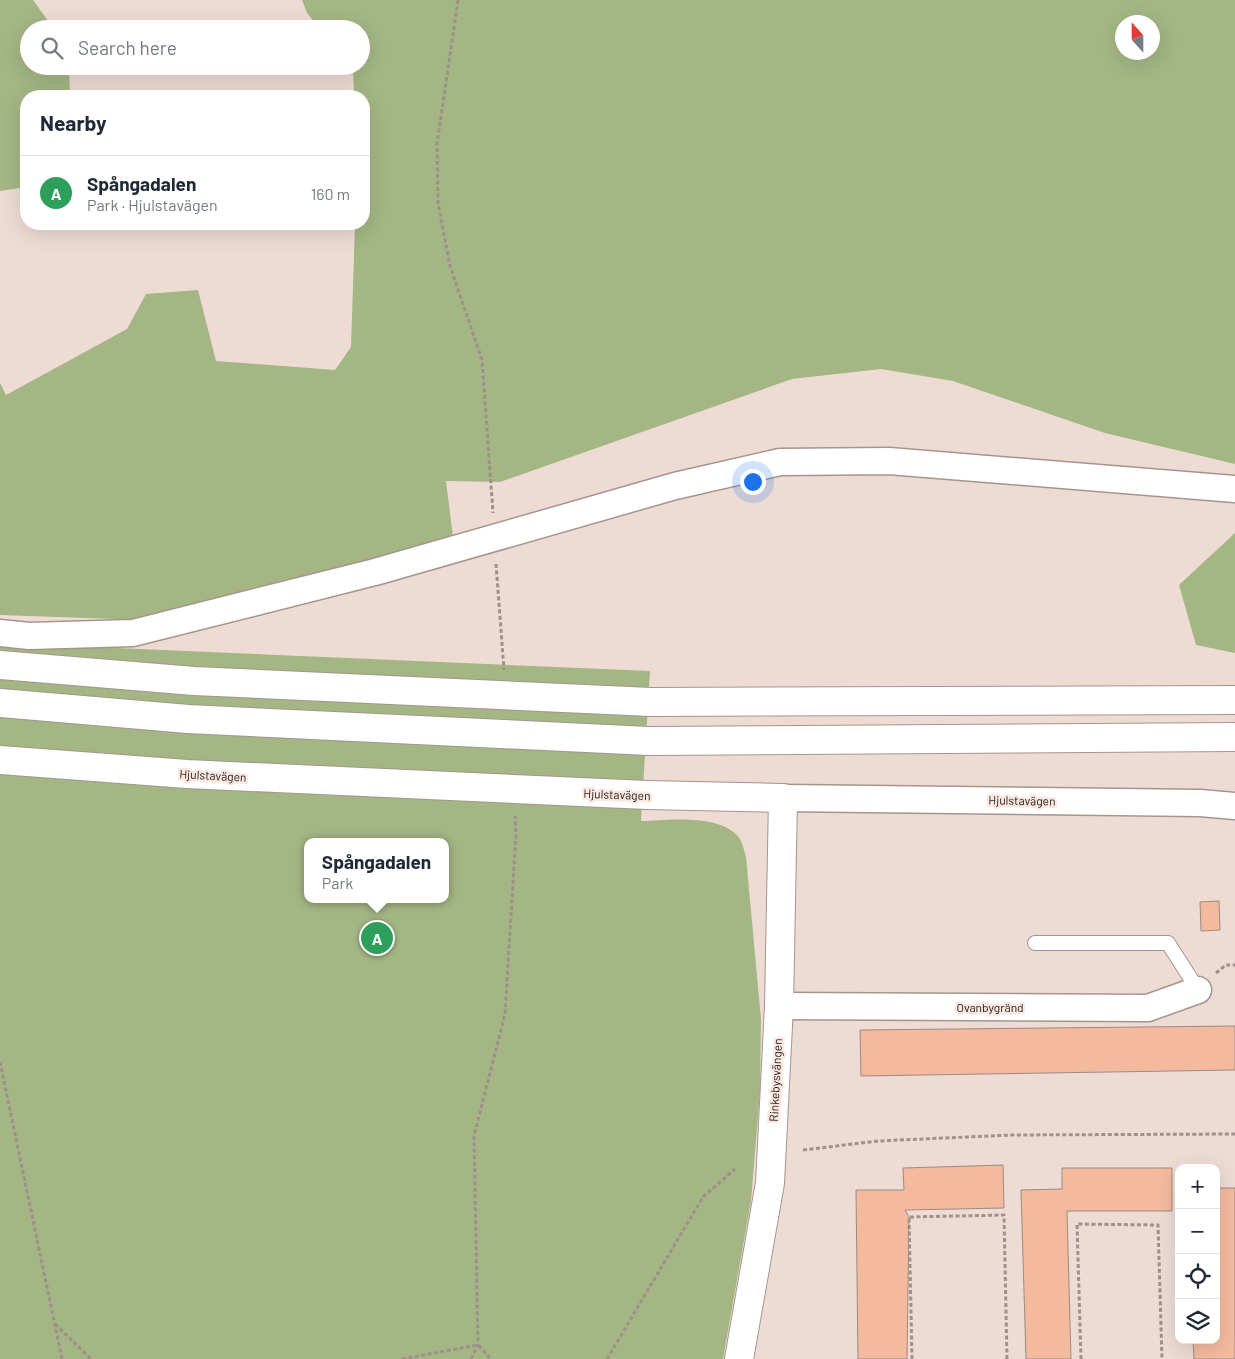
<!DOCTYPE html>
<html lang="en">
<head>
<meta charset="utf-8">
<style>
  body { margin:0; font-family:Barlow,sans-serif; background:#f6f6f7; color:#1f2937 }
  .controls { position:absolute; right:15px; bottom:15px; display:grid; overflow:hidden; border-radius:10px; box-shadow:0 5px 20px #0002 }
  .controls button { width:45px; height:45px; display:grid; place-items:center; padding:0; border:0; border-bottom:1px solid #e0e1e3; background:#fff; color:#1f2937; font:25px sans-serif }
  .compass { position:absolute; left:1115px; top:15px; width:45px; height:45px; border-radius:50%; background:#fff; box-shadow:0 5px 20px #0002; rotate:339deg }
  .you { position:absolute; left:752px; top:481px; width:18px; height:18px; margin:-12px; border:4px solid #fff; border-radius:50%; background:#1a73e8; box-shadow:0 0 0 8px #1a73e833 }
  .badge { display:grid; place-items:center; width:32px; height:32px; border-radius:50%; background:#8c510c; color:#fff; font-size:16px; font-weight:700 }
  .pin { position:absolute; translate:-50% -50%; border:2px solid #fff; box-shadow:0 1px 5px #0006 }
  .popup { position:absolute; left:304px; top:838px; width:145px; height:65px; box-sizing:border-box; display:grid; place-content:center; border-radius:10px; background:#fff; filter:drop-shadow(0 1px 4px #0005); font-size:16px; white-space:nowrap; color:#747a83 }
  .popup b { font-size:19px; color:#1f2937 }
  .popup::after { content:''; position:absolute; left:50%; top:100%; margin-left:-10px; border:10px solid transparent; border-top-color:#fff }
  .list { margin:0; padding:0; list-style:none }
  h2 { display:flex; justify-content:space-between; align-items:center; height:65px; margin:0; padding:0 20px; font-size:21px }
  h2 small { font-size:16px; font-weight:400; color:#747a83 }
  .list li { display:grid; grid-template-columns:32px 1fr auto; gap:15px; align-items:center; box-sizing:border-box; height:75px; padding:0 20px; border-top:1px solid #e0e1e3 }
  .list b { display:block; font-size:19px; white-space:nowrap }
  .list p { margin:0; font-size:16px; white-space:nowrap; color:#747a83 }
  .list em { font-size:16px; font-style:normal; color:#747a83 }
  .icon { flex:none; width:28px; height:28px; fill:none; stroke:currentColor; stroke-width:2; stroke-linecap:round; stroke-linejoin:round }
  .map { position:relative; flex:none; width:1235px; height:1359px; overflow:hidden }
  .search { position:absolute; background:#fff; box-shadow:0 5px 20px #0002; left:20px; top:20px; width:350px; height:55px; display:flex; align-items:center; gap:12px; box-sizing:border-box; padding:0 18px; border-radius:28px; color:#747a83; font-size:19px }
  .panel { position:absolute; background:#fff; box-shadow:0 5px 20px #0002; left:20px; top:90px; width:350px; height:140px; border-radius:20px }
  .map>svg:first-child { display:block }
  .green { fill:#a4b684; fill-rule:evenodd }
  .building { fill:#f3ba9e; stroke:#9b8b84 }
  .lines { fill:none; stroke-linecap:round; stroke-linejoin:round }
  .service-casing { stroke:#a5958d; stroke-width:16 }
  .minor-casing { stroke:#a5958d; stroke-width:29 }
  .tertiary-casing { stroke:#a5958d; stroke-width:30 }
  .motorway-casing { stroke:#a5958d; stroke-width:30 }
  .path { stroke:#9e908a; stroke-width:3; stroke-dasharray:4 2.5; stroke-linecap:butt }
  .service { stroke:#fff; stroke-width:14 }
  .minor { stroke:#fff; stroke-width:26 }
  .tertiary { stroke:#fff; stroke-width:28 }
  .motorway { stroke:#fff; stroke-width:28 }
  .tertiary-bridge-casing { stroke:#a5958d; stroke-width:30; stroke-linecap:butt }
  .motorway-bridge-casing { stroke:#a5958d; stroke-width:30; stroke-linecap:butt }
  .tertiary-bridge { stroke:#fff; stroke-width:28 }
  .motorway-bridge { stroke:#fff; stroke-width:28 }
  .labels { text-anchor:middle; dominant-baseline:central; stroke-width:5; stroke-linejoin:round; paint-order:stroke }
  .street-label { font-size:12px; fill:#201a17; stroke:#fbe9e1 }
</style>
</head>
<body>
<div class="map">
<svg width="1235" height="1359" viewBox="0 0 1235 1359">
  <rect width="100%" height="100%" fill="#eedcd4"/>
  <path class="green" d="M0,0h33l21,29h-25v37h40l1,30h-44v91l-26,4z
    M302,0h933v464l-130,-31 -152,-52 -72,-12 -89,10 -292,103 -54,-1 7,56 -183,55 -125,28 -145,-5v-232l6,12 121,-66 19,-35 52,-4 18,71 119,9 16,-23 4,-123h9v-128h-10l-1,-27 -2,-3h10v-37h-41l-13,-16zM1122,22h30v30h-30z
    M1235,533v120l-39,-8 -17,-60z
    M0,643l650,28 -9,150c27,-1 82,-8 99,18 3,5 4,12 6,18l15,162 -1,72 -9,110 -28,158h-723zM308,842h138v57h-138z"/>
  <path class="building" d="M1219,901l1,29 -19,1 -1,-29z
    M1235,1026v44l-374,6 -1,-46z
    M1003,1165l1,43 -99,2 4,7 -2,142h-49l-2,-169h48l-1,-22z
    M1062,1168h110v43h-105l4,148h-45l-5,-169 41,-1z
    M1216,1188h19v171h-41l-1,-19h23z"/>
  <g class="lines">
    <defs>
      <path id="service" d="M1035,943h133l30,47"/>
      <path id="minor" d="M0,633l29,3 104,-3 242,-61 300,-86 105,-24 109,-1 346,28
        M783,798l417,5 35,3
        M779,1006l369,2 50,-18"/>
      <path id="tertiary" d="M647,795l136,3 -4,208 -9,177 -31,176"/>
      <path id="motorway" d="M651,702l584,-2
        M649,741l586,-4"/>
    </defs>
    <use href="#service" class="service-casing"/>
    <use href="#minor" class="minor-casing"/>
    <use href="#tertiary" class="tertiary-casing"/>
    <use href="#motorway" class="motorway-casing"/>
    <path class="path" d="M458,0l-21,144 1,59 12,63 32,94 11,153
      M496,564l8,106
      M1216,973l10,-8h9
      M0,1062l62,297
      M803,1150l75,-9 133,-6 224,-1
      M55,1324l36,35
      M402,1359l76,-14 13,14
      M471,1359l7,-14 -4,-209 31,-122 11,-181 -1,-17
      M607,1359l96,-162 32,-28
      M912,1359l-3,-142 95,-2 3,144
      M1081,1359l-4,-135 81,1 4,134"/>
    <use href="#service" class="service"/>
    <use href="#minor" class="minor"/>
    <use href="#tertiary" class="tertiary"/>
    <use href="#motorway" class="motorway"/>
    <defs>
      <path id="tertiary-bridge" d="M0,760l187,14 460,21"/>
      <path id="motorway-bridge" d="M0,665l194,16 457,21
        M0,703l188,16 461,22"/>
    </defs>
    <use href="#tertiary-bridge" class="tertiary-bridge-casing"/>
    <use href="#motorway-bridge" class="motorway-bridge-casing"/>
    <use href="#tertiary-bridge" class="tertiary-bridge"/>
    <use href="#motorway-bridge" class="motorway-bridge"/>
  </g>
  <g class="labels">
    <g class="street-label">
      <text transform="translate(213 775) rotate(3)">Hjulstavägen</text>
      <text transform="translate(617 794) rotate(2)">Hjulstavägen</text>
      <text transform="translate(1022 800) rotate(1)">Hjulstavägen</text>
      <text x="990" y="1007">Ovanbygränd</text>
      <text transform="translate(775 1080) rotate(-87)">Rinkebysvängen</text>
    </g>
  </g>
</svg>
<div class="controls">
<button>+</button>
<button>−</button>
<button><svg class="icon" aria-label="locate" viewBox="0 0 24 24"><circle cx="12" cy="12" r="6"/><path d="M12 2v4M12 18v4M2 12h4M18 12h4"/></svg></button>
<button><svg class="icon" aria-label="layers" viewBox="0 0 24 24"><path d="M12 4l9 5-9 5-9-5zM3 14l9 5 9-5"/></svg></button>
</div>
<svg class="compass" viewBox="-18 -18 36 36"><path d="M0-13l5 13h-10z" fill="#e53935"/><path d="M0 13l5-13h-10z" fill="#747a83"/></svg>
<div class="you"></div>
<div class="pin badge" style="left:377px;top:938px;background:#2e9e5b">A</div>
<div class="popup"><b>Spångadalen</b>Park</div>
<div class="search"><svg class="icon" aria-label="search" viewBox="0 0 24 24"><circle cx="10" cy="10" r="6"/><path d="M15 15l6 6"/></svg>Search here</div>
<section class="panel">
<h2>Nearby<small></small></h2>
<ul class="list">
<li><span class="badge" style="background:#2e9e5b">A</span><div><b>Spångadalen</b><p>Park · Hjulstavägen</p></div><em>160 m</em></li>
</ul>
</section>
</div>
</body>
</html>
